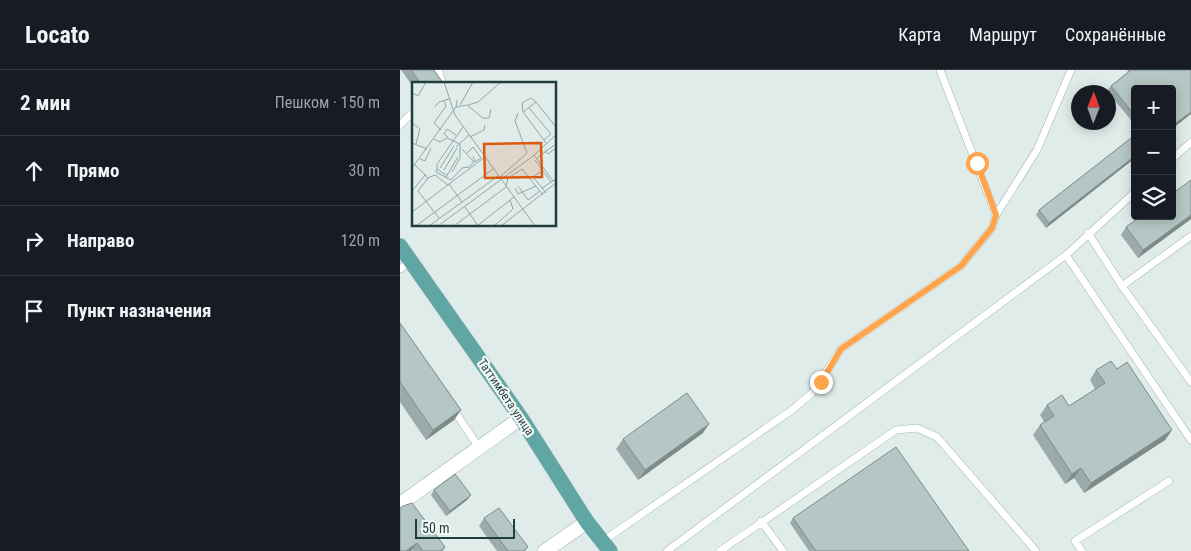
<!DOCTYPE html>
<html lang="ru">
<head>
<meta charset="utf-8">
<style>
  body { margin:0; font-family:"Roboto Condensed",sans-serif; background:#242831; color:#f1f3f6 }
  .controls { position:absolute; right:15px; top:15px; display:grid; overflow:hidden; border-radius:5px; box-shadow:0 2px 12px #0003 }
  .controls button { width:45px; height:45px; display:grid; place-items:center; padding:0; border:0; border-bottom:1px solid #363941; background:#171b24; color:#f1f3f6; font:25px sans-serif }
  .compass { position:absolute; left:671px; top:15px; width:45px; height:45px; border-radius:50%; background:#171b24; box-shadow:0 2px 12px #0003; rotate:1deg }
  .scale { position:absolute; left:15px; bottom:12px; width:100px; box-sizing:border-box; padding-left:5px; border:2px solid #1f3e3d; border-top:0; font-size:14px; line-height:18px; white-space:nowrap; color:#1f3e3d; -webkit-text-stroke:4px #f1f8f6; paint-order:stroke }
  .stop { position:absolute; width:15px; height:15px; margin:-11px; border:4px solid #fea44c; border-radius:50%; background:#fff }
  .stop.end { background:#fea44c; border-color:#fff; box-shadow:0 1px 5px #0008 }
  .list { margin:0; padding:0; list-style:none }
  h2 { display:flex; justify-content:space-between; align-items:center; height:65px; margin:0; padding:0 20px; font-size:21px }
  h2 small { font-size:16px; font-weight:400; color:#9ea1a6 }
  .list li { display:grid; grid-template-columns:32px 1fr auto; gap:15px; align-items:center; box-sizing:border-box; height:70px; padding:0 20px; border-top:1px solid #363941 }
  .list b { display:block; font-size:19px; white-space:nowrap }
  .list em { font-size:16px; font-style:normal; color:#9ea1a6 }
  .icon { flex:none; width:28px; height:28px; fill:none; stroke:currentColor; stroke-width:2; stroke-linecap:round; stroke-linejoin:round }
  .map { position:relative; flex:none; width:791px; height:481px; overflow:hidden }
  header { display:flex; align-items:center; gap:30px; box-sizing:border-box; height:70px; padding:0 25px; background:#171b24; border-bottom:1px solid #363941 }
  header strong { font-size:24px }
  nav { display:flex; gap:28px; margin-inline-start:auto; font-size:18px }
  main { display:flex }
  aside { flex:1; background:#171b24 }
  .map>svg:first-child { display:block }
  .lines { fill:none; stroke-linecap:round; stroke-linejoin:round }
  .service-casing { stroke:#a2b4b3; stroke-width:8 }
  .minor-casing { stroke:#a2b4b3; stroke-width:15 }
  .primary-casing { stroke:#c0c9c9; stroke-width:16 }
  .service { stroke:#fff; stroke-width:7 }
  .minor { stroke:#fff; stroke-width:14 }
  .primary { stroke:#60a6a5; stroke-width:15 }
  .wall { fill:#9caba9 }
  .shaded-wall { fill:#7f8b89 }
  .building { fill:#b5c7c4; stroke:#7f8b89 }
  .route { stroke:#fea44c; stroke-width:6 }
  .labels { text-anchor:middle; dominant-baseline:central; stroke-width:4.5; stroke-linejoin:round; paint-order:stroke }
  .street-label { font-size:12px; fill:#1f3e3d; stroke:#f1f8f6 }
  .inset-road { fill:none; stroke:#93a6a5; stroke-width:1 }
  .view { fill:#de580e; fill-opacity:0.15; stroke:#de580e; stroke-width:2.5 }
  .inset-edge { fill:none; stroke:#1f3e3d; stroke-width:2.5 }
</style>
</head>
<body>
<header>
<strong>Locato</strong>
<nav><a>Карта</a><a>Маршрут</a><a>Сохранённые</a></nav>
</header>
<main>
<aside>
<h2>2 мин<small>Пешком · 150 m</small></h2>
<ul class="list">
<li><svg class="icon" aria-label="ahead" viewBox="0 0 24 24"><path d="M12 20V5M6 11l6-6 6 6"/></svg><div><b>Прямо</b></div><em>30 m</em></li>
<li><svg class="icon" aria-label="right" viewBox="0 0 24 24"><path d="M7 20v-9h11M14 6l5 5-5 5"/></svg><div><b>Направо</b></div><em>120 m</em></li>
<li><svg class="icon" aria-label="arrive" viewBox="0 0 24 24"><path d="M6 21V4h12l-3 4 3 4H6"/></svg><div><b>Пункт назначения</b></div></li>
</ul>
</aside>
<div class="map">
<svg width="791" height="481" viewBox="0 0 791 481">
  <rect width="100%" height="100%" fill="#e0ecea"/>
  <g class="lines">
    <defs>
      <path id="service" d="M38,0l5,14
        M0,55l14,-14
        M772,89l19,-17
        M596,145l41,-65 34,-80
        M688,163l34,53 69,96
        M666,185l125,185
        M0,199l11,-8
        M722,216l69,-50
        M53,339l27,40
        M361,451l22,30
        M203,471l189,-131 20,-17 29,-44 120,-83 31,-38 4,-13 -56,-145
        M267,481l399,-296 69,-63
        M320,481l176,-121 21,-2 20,9 99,114
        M682,481l-7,-10 94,-60"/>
      <path id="minor" d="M0,434l121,-86
        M145,481l42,-29"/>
      <path id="primary" d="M0,176l121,172 66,104 23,29"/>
    </defs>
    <use href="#service" class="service-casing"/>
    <use href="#minor" class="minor-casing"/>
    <use href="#primary" class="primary-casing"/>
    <use href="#service" class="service"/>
    <use href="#minor" class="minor"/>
    <use href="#primary" class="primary"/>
  </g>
  <path class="wall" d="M1,0h33l9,13v1h-29v4z
    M727,0h64l-56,19v36l-28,-34 4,-5 17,-14z
    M735,65v23l-89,70 -10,-13 3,-5z
    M791,149l-53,39 -17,-23 5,-8z
    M0,253l61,87 -7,10 -28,20 -26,-38z
    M717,299l55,61 -7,10 -81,53 -10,-15 -9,6 -32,-49 7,-10 4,-3 -4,-7 7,-10 22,1 26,-17 -5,-9 6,-10z
    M303,363l-65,47 -22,-31 7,-10z
    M34,420l33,10 -21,16 -15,-21z
    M0,438l45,39 -2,4h-30v-1l-2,1h-11z
    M84,448l44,29 -3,4h-28l-18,-25z
    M393,448l176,33h-160l-19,-28z"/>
  <path class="shaded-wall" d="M791,42v2l-19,15v-3z
    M735,86v2l-89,70 3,-5z
    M791,145v4l-53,39 5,-8z
    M61,340l-7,10 -28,20 7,-10z
    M309,354l-6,9 -65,47 7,-10z
    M772,360l-7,10 -81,53 7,-10z
    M681,398l-7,10 -9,6 7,-10z
    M71,425l-4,5 -21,16 4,-5z
    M17,473l-6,8h-5z"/>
  <path class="building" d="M11,0h23l9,13 -1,1h-21z
    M731,0h60v42l-19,14v-37h-37v27l-24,-30z
    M735,65v21l-86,67 -10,-13z
    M791,110v35l-48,35 -17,-23 15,-11h31v-22z
    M0,253l61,87 -28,20 -33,-48z
    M711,291l6,8 10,-7 45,68 -81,53 -10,-15 -9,6 -32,-49 14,-9 -7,-11 15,-10 7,11 36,-23 -9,-13z
    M287,323l22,31 -64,46 -22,-31z
    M496,377l73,104h-153l-23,-33z
    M55,404l16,21 -21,16 -16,-21z
    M12,433l33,44 -5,4h-17l-6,-8 -11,8h-6v-43l3,-2z
    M99,438l29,39 -5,4h-15l-24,-33z"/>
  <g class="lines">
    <path class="route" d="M421,312l20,-33 120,-83 31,-38 4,-13 -19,-52"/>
  </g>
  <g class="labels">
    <g class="street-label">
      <text transform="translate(106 327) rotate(56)">Таттимбета улица</text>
    </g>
  </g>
  <g transform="translate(12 12)">
    <rect width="144" height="144" fill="#e0ecea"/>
    <path class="inset-road" d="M32,0l11,33 80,111M0,11l6,3 8,-14M48,23l13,-23M56,23l10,-3 23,-20M23,25l4,-5 10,-3M44,25l11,-2 16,13h6l2,-9M117,26l22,26 -7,6M111,30l-1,-9 9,-5 5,4M0,41l8,6 -4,15M29,48l-7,-7 12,-17 -2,-6M36,55l-4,-3 3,-5 9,6M58,55l14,-7 1,-5M22,57l6,3 7,-4 13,6v14l-8,14M0,61l15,6M134,61l-23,-31 13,-10 20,25M44,65l13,-12M133,68l3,4 8,-6M55,71l6,-6 8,11 -6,4 -2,-6M122,73l19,26M125,76l19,-14M8,77l5,2 6,-13M123,78l16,22M3,83l13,13 7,-3 13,10M0,86l44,-61 1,-7M28,86l14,-22M25,87l-1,3 15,8 11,-12 7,-1 5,-5 -12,-13M32,88l13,-22M128,90l-7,5 13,16M34,93l-9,-6v-5l26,-37M34,95l12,-20M88,95l27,-24 -12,-32 3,-8M16,96l-10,13 21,27M37,102l36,-27M94,104l2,-8 14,-9 21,26M106,104l10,14 12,-9M103,106l3,6 18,-8M130,106l14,-9M0,109l14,-17M53,125l13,19M0,130l37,-28 13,18M4,144l77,-57M17,144l69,-50M26,144l95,-70 23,-21M42,144l52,-39M65,144l37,-29M82,144l19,-17 -3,-9M89,144l55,-43"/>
    <path class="view" d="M129,61l1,34 -57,1 -1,-34z"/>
    <rect width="144" height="144" class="inset-edge"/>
  </g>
</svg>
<div class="controls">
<button>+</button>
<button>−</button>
<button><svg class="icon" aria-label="layers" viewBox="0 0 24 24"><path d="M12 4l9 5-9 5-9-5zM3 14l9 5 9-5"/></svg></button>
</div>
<svg class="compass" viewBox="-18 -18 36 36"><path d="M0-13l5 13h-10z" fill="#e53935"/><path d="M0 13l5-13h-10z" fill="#9ea1a6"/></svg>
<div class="scale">50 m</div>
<div class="stop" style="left:577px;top:93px"></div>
<div class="stop end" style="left:421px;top:312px"></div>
</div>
</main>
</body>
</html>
